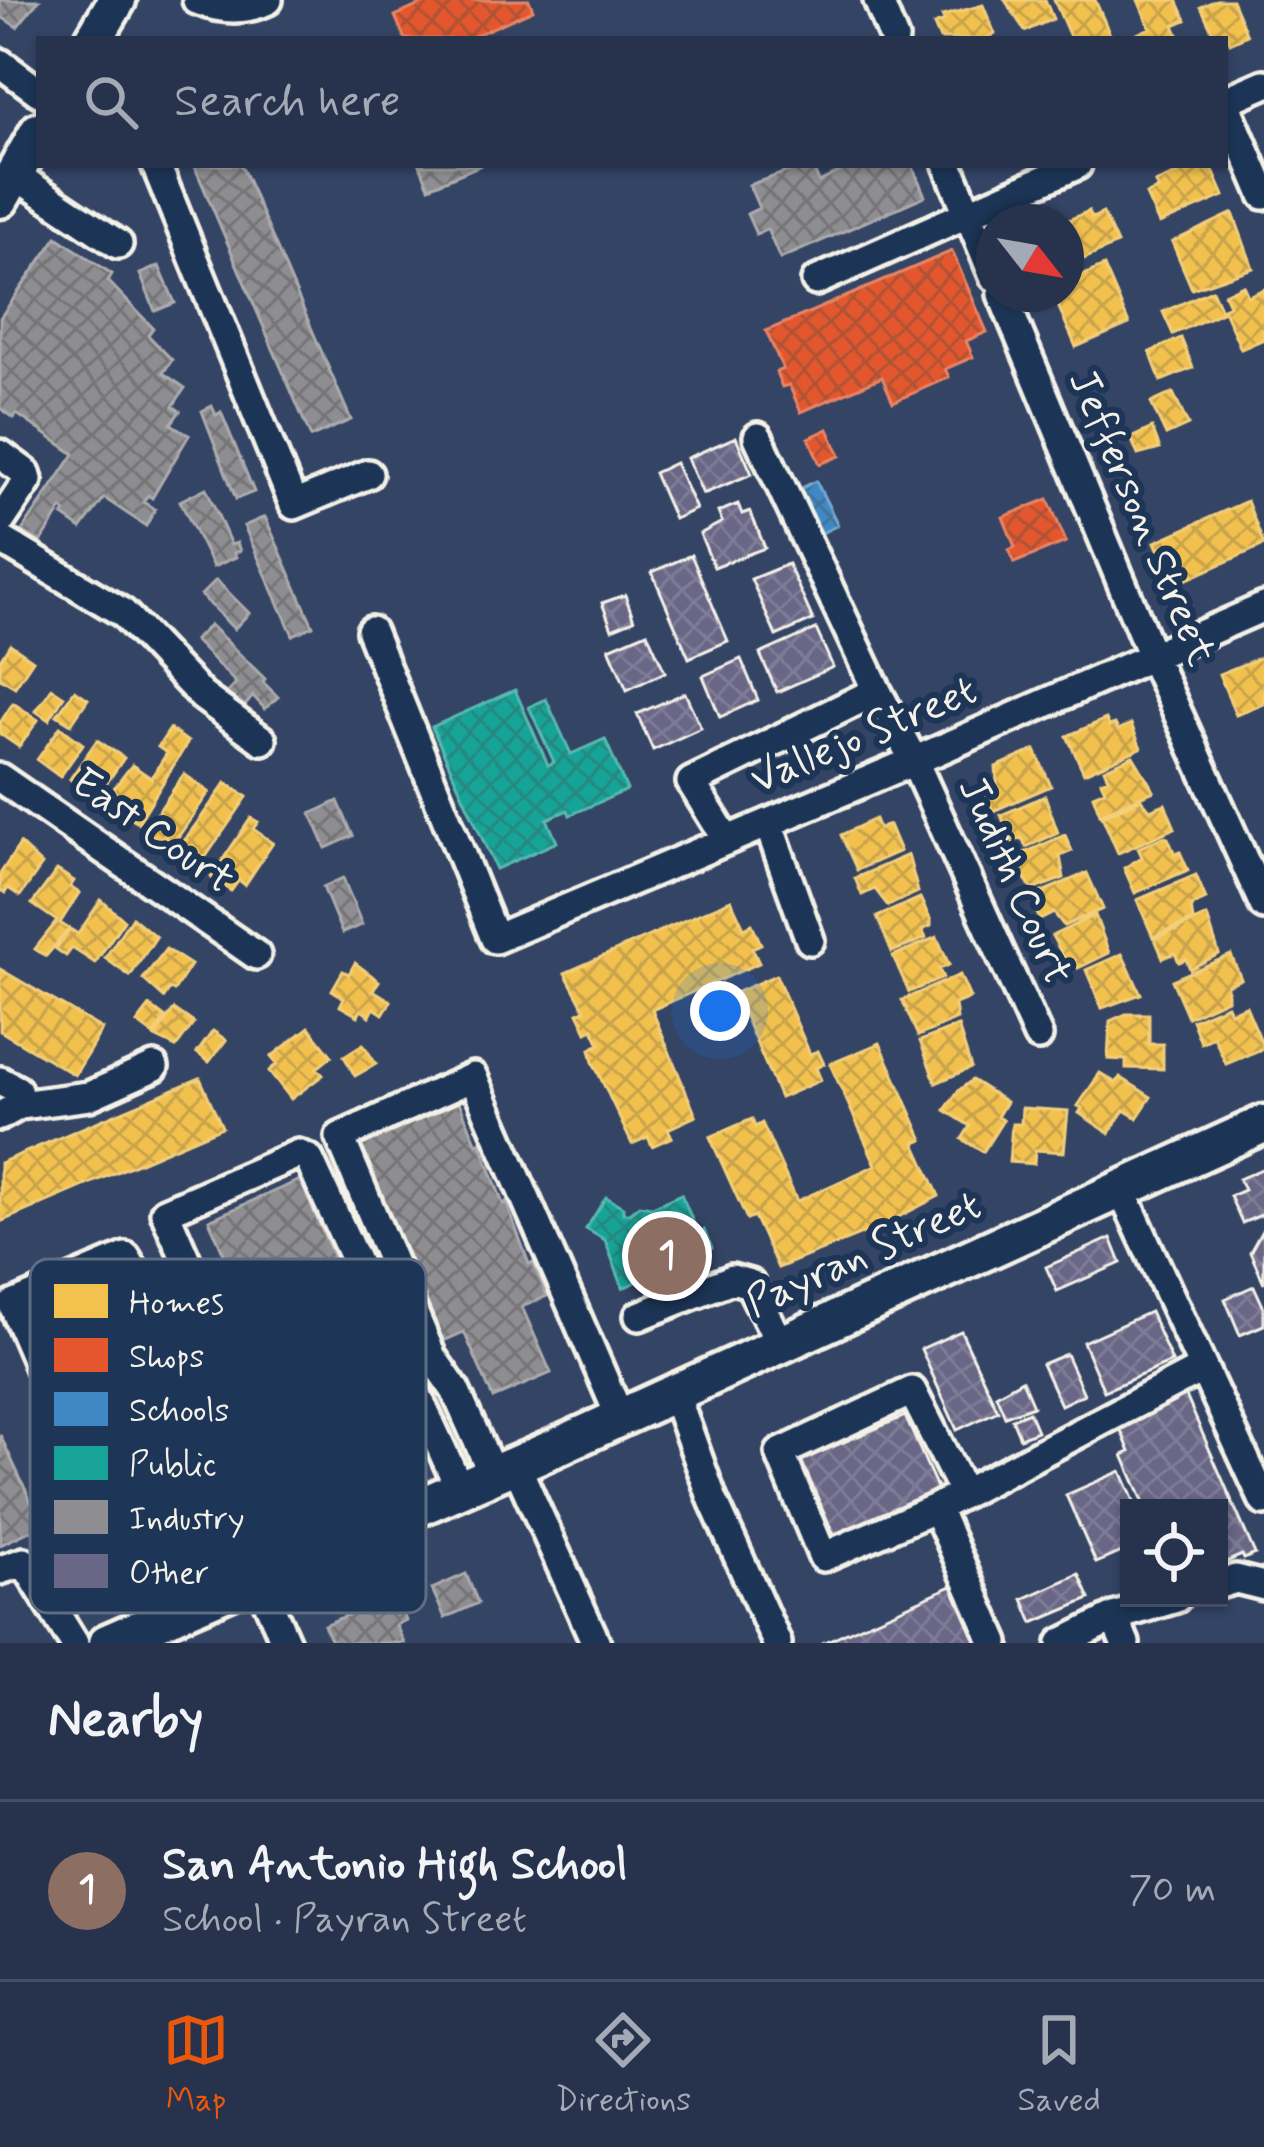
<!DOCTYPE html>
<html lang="en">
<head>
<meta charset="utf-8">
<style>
  body { margin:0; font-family:Mynerve,sans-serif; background:#333f56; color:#f1f3f6 }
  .controls { position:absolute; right:36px; bottom:36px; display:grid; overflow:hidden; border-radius:0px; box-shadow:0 3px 9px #0004 }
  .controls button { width:108px; height:108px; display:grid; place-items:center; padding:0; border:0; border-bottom:3px solid #434e64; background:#27334c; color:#f1f3f6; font:60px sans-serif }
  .compass { position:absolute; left:976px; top:204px; width:108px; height:108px; border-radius:50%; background:#27334c; box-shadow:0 3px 9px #0004; rotate:121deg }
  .you { position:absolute; left:720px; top:1011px; width:42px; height:42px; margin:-30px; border:9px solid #fff; border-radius:50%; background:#1a73e8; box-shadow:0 0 0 18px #1a73e833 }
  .badge { display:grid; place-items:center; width:78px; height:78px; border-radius:50%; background:#ea580c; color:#fff; font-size:39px; font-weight:700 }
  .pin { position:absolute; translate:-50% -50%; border:6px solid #fff; box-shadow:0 3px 12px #0006 }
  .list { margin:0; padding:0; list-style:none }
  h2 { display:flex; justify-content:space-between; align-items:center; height:156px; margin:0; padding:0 48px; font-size:51px }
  h2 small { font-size:39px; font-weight:400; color:#a4aab5 }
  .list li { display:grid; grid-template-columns:78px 1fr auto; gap:36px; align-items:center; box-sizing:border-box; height:180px; padding:0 48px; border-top:3px solid #434e64 }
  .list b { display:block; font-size:45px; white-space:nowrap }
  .list p { margin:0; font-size:39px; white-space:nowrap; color:#a4aab5 }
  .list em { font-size:39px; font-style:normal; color:#a4aab5 }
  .icon { flex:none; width:66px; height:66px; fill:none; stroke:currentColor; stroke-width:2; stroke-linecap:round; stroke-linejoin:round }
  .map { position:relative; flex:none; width:1264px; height:1643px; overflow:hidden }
  .search { position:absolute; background:#27334c; box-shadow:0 3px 9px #0004; left:36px; right:36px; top:36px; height:132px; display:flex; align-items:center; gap:30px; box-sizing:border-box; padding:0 42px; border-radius:0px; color:#a4aab5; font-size:45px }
  .sheet { height:336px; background:#27334c }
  nav { display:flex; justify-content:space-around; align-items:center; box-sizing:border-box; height:168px; border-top:3px solid #434e64; background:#27334c; font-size:33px; color:#a4aab5 }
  nav a { display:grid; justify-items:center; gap:6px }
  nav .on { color:#ea580c }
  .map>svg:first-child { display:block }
  .homes { fill:url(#homes-cross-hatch); stroke:#f3cf7c; stroke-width:3 }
  .shops { fill:url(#shops-cross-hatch); stroke:#e98566; stroke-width:3 }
  .schools { fill:url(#schools-cross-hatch); stroke:#75a8d0; stroke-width:3 }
  .public { fill:url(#public-cross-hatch); stroke:#59bab0; stroke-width:3 }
  .industry { fill:url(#industry-cross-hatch); stroke:#acabac; stroke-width:3 }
  .building { fill:url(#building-cross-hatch); stroke:#f4f1e8; stroke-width:3 }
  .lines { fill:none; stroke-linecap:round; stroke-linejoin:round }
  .minor-casing { stroke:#f4f1e8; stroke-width:36 }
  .major-casing { stroke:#f4f1e8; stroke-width:45 }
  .minor { stroke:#1d3557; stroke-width:27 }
  .major { stroke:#1d3557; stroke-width:36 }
  .labels { text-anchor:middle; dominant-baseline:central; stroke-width:12; stroke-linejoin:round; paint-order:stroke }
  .street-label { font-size:42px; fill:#f4f1e8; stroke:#1d3557 }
  .key { fill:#1d3557; stroke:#5e6d82; stroke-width:3 }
  .key-label { font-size:33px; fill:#f4f1e8 }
</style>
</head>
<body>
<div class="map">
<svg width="1264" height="1643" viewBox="0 0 1264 1643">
  <defs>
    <pattern id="homes-cross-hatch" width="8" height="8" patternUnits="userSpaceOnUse" patternTransform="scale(3)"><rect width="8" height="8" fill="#f2c14e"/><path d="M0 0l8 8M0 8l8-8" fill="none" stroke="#c8a34c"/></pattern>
    <pattern id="shops-cross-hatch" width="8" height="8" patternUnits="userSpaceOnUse" patternTransform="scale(3)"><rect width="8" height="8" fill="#e4572e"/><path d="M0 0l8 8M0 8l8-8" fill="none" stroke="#ae5236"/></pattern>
    <pattern id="schools-cross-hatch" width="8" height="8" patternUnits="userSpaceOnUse" patternTransform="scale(3)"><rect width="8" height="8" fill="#3f88c5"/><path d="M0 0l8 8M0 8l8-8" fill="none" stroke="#427299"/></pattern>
    <pattern id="public-cross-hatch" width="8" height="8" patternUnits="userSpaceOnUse" patternTransform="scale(3)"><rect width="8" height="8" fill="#17a398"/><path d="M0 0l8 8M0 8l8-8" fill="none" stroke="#26887f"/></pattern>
    <pattern id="industry-cross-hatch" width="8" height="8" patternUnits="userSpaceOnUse" patternTransform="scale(3)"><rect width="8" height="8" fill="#8d8d92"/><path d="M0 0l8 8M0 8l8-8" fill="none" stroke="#757577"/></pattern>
    <pattern id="building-cross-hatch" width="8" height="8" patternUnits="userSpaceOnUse" patternTransform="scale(3)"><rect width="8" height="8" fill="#696686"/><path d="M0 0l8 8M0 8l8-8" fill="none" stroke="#7f7c97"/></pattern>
  </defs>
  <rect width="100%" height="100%" fill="#344465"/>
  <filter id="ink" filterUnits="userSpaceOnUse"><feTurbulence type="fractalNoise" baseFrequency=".00833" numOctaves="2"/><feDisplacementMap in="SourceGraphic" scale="24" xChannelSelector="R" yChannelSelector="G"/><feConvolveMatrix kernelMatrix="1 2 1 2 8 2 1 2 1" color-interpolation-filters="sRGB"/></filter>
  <g filter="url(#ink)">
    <path class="homes" d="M1005,0h40l8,19 -28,12z
      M1054,0h41l17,39h-41z
      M1138,0h39l9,20 -12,5 6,14h-40l-3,-5 13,-6z
      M1216,0h16l15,35 -17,8 -3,-7 -11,3 -15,-32z
      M983,5l12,29 -12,5h-43l-6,-14 10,-4 -2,-5z
      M1197,165l3,7 11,-6 13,30 -65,28 -13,-29 12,-6 -3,-6z
      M1089,211l3,7 11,-5 14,31 -51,23 -2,-45z
      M1233,213l20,55 -61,21 -20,-47z
      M1104,266l25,58 -53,23 -23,-53h13v-11z
      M1243,285l5,11 16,-7v50l-23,10 -18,-41 6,-3 -5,-11z
      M1212,290l10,22 -49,22 -10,-22z
      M1181,338l12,30 -32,13 -11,-29z
      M1173,393l15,32 -22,10 -15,-32z
      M1152,428l8,21 -22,6 -7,-17z
      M1247,501l17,44 -90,40 -19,-43z
      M10,644l23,16 -18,27 -15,-9v-18z
      M1264,656v48l-28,11 -17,-41z
      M52,688l12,8 -15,24 -13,-9z
      M75,690l13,9 -17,25 -14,-9z
      M13,703l25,17 -19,27 -19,-13v-11z
      M1106,719l3,7 6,-2 3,6 13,-6 10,24 -57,25 -17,-37z
      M60,727l23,17 -23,33 -23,-17z
      M170,729l18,13 -50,81 -22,-15v-10l-6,-5 22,-28 19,13 16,-25 -9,-6z
      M97,740l27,18 -29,42 -25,-21z
      M1035,750l16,36 -58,25 -10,-22 14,-6 -1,-16z
      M1133,756l21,35 -54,23 -7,-19 12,-5 -4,-9 7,-3 -4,-9z
      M184,774l25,18 -35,51 -11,-7 -4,4 -14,-9z
      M226,783l21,14 -51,74 -20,-14v-5z
      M1045,796l13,37 -32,14 -4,-9 -10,4 -11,-27z
      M1141,799l9,11 15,-6 10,24 -57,25 -16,-37z
      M251,818l7,4 -5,7 20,14 -28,42 -6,-5 -8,11 -6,-4 -2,3 -12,-13z
      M875,819l4,10 10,-4 11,26 -43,19 -16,-35z
      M1065,835l7,16 -12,5 4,22 -32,12 -19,-32z
      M1163,837l5,1 7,16 5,-2 8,18 -53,23 -11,-25 18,-11 -4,-9z
      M20,844l22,21 -22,31 -12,-8 -3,5 -5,-3v-16z
      M908,855l10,37 -30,14 -13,-17 -13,6 -7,-17z
      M57,870l17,11 -4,6 9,6 -19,30 9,6 -23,27 -11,-7 22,-28 -25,-17z
      M1087,873l16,36 -39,17 -10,-13 -14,7 -10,-23z
      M1196,875l10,24 -15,7 2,14 -40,17 -16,-37z
      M920,898l11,23v5l-9,4 4,8 -34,14 -15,-35z
      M101,900l23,20 -29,43 -23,-15 -6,8 -10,-7 14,-20 8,5z
      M731,900l13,28 8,-4 9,20 -9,4 7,15 -107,47 44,106 -28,13 4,8 -20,9 -4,-9 -16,7 -39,-82 -3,-13 10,-5 -7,-15 -6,3 -9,-19 7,-3 -20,-37z
      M1095,915l14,38 -31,15 -4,-8 -7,3 -15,-27z
      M1207,916l12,38 -29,15 -4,-10 -7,3 -4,-9 -12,5 -8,-19z
      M132,917l24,20 -26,39 -25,-18z
      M937,937l12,28 -10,4 4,9 -34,14 -16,-36z
      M166,949l25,16 -17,26 -4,-2 -6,9 -21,-19z
      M1122,954l19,40 -39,14 -16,-38z
      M1231,955l10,24 -14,6v14l-39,18 -16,-37z
      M355,963l24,18 -6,9 18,11 -8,13 -9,-6 -4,8 -9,-6 -3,6 -18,-10 4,-8 -12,-8 11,-19 6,3z
      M0,969l102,60 -27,46 -75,-44z
      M776,975l34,79 8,-3 6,13 -8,4 5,12 -41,18 -45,-105z
      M960,975l10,23 -15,6 2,15 -39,17 -16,-36z
      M1227,1005l3,7 16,-6 18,42 -38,16 -12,-27 -13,6 -9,-23z
      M150,1006l16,12 -13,17 -16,-12z
      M174,1009l20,14 -18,24 -21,-10z
      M1126,1014h23v30h14v25l-37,-1v-8l-18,-1 2,-38z
      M958,1026l13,42 -35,15 -16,-42z
      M309,1027l23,29 -15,12 6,7 -32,24 -22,-28 8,-7 -6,-7z
      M213,1031l13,9 -17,22 -12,-9z
      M880,1043l43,97 -8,3 24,53 -62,32 -99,40 -24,-52 -7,3 -37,-82 42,-18 3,8 7,-4 35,78 79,-36 -46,-101z
      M363,1044l13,20 -21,12 -11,-20z
      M1100,1073l16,10 4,-6 31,20 -14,21 -13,-8 -15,23 -30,-20 3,-5 -4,-2z
      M200,1078l22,49 -222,95v-59z
      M972,1080l34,22 -9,15 6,3 -20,32 -21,-13 8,-13 -25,-16 13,-19z
      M1022,1108l46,3 -4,41 -29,-2 -1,14 -25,-2 3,-38h9z"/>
    <path class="shops" d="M431,0h98l4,10 -66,29h-62l-10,-23z
      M952,251l35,81 -21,9 7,16 -28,12 4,8 -56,25 -11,-25 -81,35 -12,-27 -7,2 -6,-15 7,-3 -17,-38z
      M828,429l12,27 -20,8 -11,-26z
      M1048,499l18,43 -52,21 -5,-13 6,-3 -12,-30z"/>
    <path class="schools" d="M816,481l22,44 -29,14 -22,-44z"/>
    <path class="public" d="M515,690l33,75 6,-3 -25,-55 17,-8 25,55 34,-15 22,51 -57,25 -2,-5 -21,9 10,23 -61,27 -64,-142z
      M681,1194l17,39 6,-3 8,18 -51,28 -5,-3 -33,15 -18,-48 -19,-11 20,-32 17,10v6h6l10,-8 13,2z"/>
    <path class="industry" d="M0,0h39l-22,27 -17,-11z
      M194,165h47l110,255 -40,17z
      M420,165h61l-52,22z
      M806,165h6l7,17 33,-17h60l13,31 -145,63 -13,-30 -11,5 -9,-20 12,-6 -10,-23z
      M57,237l55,37 -4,7 45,47 -5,7 24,25 -9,13 22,15 -12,18 7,5 -9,13 18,11 -37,63 -4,-3 -5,7 12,7 -9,17 -42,-28 -23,31 -18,-13 3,-4 -4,-3 -21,33 -19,-11 52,-77 -57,-40 -3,4 -14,-10v-90z
      M159,266l16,37 -20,8 -15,-37z
      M212,406l4,9 5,-3 33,80 -18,7 -34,-88z
      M206,488l25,57 6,-2 3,8 -6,2 2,4 -23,10 -33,-66z
      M265,517l48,109 -20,9 -49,-109z
      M216,580l33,33 -15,16 -33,-34z
      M210,625l55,54 -2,3 15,15 -13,12 -12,-13 -14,17 -17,-15 14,-15 -42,-43z
      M338,801l15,35 -27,12 -15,-34z
      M343,878l19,47 -20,8 -19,-46z
      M459,1102l18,42 3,-2 23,62 3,-2 23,62 4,-1 14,33 -25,11 29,66 -58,25 -29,-66 -25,11 -82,-197z
      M300,1180l109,250 -91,39 -109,-249z
      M0,1435l42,90 -42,20z
      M466,1574l12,29 -33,15 -13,-29z
      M395,1594l11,26 -10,5 8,18h-72l-8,-18z"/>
    <path class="building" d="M736,437l16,37 -49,20 -16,-36z
      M675,463l21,46 -22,10 -20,-46z
      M738,504l4,10 8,-3 15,37 -51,19 -14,-33 22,-12 -4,-10z
      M691,555l37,86 -39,17 -37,-86z
      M788,564l25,56 -37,16 -25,-57z
      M625,595l9,25 -22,9 -10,-26z
      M816,629l17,38 -56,25 -17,-38z
      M647,632l18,40 -38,18 -18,-42z
      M741,659l17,41 -38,17 -17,-41z
      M685,693l16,35 -48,22 -16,-36z
      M1264,1168v46l-22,9 -12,-27 14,-6 -5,-11z
      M1264,1227v56l-14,-31z
      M1111,1238l10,25 -64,28 -11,-24z
      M1254,1286l10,22v17l-24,10 -15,-36z
      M1150,1312l22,50 -68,29 -21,-49z
      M961,1331l37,80 -41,19 -36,-81z
      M1066,1354l18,40 -23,11 -19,-41z
      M1022,1380l11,26 -28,10 -9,-21z
      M1183,1389l72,165 -11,5 -2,-4 -23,10v-57h-73l-23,-53 7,-3 -14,-34z
      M1029,1412l8,19 -17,7 -8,-19z
      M905,1416l33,74 -104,45 -33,-75z
      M1121,1471l16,37h-8v41l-33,14 -30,-68z
      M1079,1574l11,25 -57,24 -10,-24z
      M952,1586l25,57h-155z"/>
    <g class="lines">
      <defs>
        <path id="minor" d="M197,0c24,10 48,11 71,0
          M878,0l16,39
          M0,63l39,29
          M1225,101l39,-17
          M1225,103l39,92
          M156,165l138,340 74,-31
          M948,165l46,111
          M15,175l103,69
          M816,281l261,-116
          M1002,294l150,362 112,249
          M0,454l26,19 2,7 -28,42
          M0,539l123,74 79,83 60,44
          M371,631l124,308 419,-178 350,-154
          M877,691l37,70 124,275
          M0,778l256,177
          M768,823l42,117
          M727,840l-36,-58 186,-91 -119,-254
          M0,1081l17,9 3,15 -20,11
          M20,1105l69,-9 65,-29
          M1121,1189l143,312
          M639,1316l93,-37 18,5 29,58
          M183,1349l-128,54 55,113 126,-54
          M674,1392l39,108 64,143
          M55,1403l-42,-98 113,-48 57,92 101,217
          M516,1465l80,178
          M493,1475l-38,-85 -23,-33 -92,-220 133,-60 147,340
          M936,1508l-113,49 -43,-104 132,-62 51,101
          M314,1553l-149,-341 133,-58 11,5 151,330
          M0,1570l24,-8 50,81
          M257,1577l29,66
          M1219,1584l17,-5 28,7
          M1114,1617l62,-19
          M995,1643l-59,-135 267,-140
          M1062,1643l52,-26 11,26"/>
        <path id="major" d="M94,39l23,-39
          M0,199l39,-68
          M107,1643l445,-194 712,-325"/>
      </defs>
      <use href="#minor" class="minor-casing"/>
      <use href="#major" class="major-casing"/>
      <use href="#minor" class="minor"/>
      <use href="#major" class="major"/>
    </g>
  </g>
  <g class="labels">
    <g class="street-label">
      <text transform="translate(1141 518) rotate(67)">Jefferson Street</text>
      <text transform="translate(864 736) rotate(-23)">Vallejo Street</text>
      <text transform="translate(152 832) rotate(35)">East Court</text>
      <text transform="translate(1014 881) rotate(66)">Judith Court</text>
      <text transform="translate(864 1255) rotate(-24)">Payran Street</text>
    </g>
  </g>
  <rect x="30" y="1259" width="396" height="354" rx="18" class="key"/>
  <rect x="54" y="1284" width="54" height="34" fill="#f2c14e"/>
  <rect x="54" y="1338" width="54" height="34" fill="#e4572e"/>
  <rect x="54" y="1392" width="54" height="34" fill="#3f88c5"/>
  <rect x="54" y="1446" width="54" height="34" fill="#17a398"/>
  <rect x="54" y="1500" width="54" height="34" fill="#8d8d92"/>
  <rect x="54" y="1554" width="54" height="34" fill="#696686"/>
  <g class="key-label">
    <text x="129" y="1313">Homes</text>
    <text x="129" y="1367">Shops</text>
    <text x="129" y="1421">Schools</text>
    <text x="129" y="1475">Public</text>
    <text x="129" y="1529">Industry</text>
    <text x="129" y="1583">Other</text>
  </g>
</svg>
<div class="controls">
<button><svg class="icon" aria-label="locate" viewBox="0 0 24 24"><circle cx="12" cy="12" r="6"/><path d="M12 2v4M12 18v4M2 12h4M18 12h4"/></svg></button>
</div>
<svg class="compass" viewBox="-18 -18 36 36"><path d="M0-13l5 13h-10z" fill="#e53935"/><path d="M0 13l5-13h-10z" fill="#a4aab5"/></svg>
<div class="you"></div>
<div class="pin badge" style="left:667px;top:1256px;background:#8d6e63">1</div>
<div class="search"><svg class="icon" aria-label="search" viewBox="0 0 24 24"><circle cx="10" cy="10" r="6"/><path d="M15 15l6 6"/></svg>Search here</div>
</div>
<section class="sheet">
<h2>Nearby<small></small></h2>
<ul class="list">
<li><span class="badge" style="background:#8d6e63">1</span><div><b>San Antonio High School</b><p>School · Payran Street</p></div><em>70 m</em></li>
</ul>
</section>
<nav>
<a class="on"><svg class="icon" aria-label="map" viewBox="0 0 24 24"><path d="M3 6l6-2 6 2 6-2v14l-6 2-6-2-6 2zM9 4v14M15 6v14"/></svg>Map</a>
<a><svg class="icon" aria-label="directions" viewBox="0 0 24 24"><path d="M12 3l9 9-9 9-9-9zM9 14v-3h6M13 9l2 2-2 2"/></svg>Directions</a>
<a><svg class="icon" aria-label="saved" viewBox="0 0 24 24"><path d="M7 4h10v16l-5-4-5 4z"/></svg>Saved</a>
</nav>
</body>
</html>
